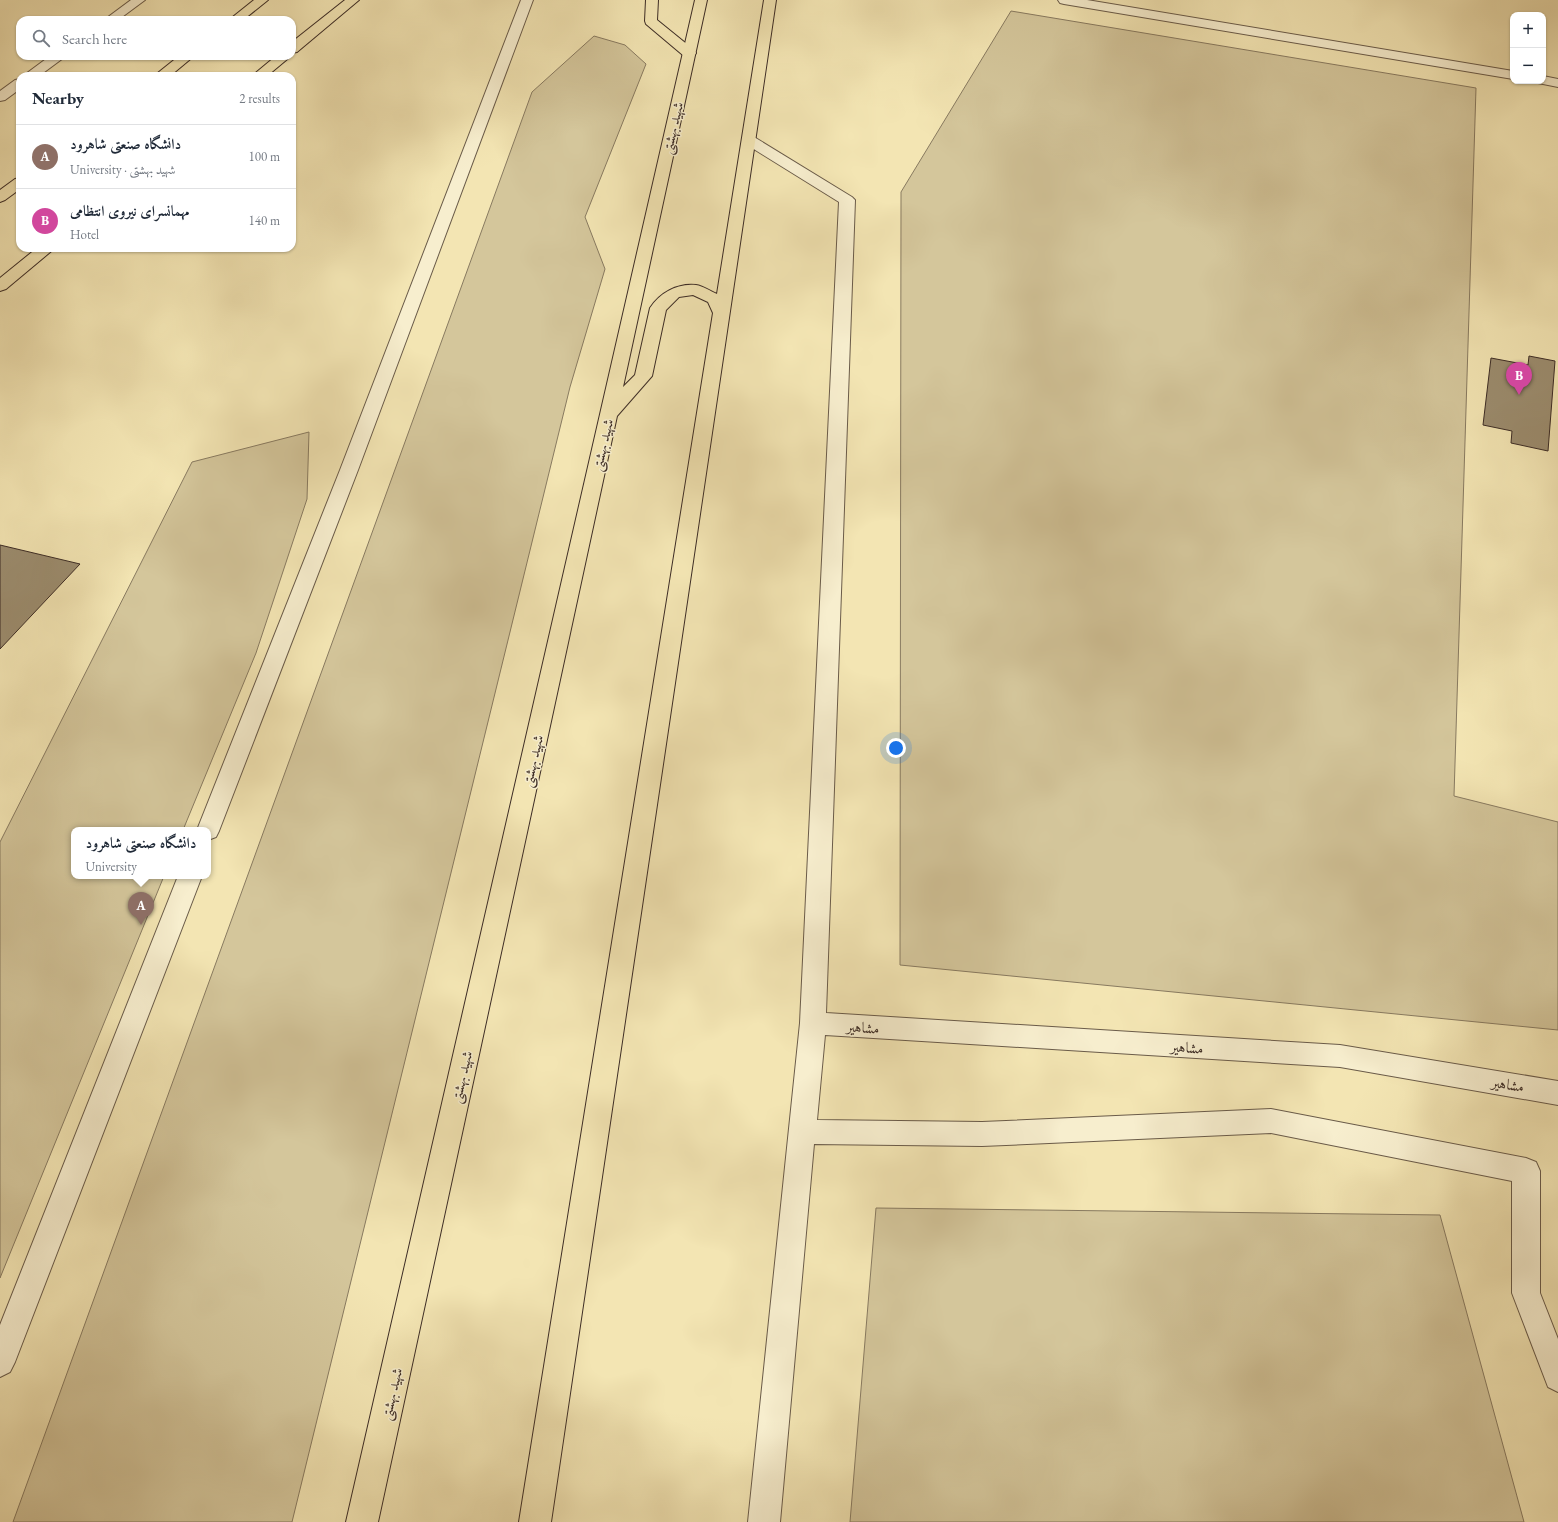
<!DOCTYPE html>
<html lang="en">
<head>
<meta charset="utf-8">
<style>
  body { margin:0; font-family:"EB Garamond",Amiri,serif; background:#f6f6f7; color:#1f2937 }
  .controls { position:absolute; right:12px; top:12px; display:grid; overflow:hidden; border-radius:8px; box-shadow:0 1px 3px #0004 }
  .controls button { width:36px; height:36px; display:grid; place-items:center; padding:0; border:0; border-bottom:1px solid #e0e1e3; background:#fff; color:#1f2937; font:20px sans-serif }
  .you { position:absolute; left:896px; top:748px; width:14px; height:14px; margin:-10px; border:3px solid #fff; border-radius:50%; background:#1a73e8; box-shadow:0 0 0 6px #1a73e833 }
  .badge { display:grid; place-items:center; width:26px; height:26px; border-radius:50%; background:#8f2418; color:#fff; font-size:13px; font-weight:700 }
  .pin { position:absolute; translate:-50% -33px; filter:drop-shadow(0 1px 2px #0008) }
  .pin::after { content:''; position:absolute; top:21px; width:14px; height:12px; background:inherit; clip-path:polygon(0 0,100% 0,50% 100%) }
  .popup { position:absolute; left:71px; top:827px; width:140px; height:52px; box-sizing:border-box; display:grid; place-content:center; border-radius:8px; background:#fff; filter:drop-shadow(0 1px 3px #0005); font-size:13px; white-space:nowrap; color:#747a83 }
  .popup b { font-size:15px; color:#1f2937 }
  .popup::after { content:''; position:absolute; left:50%; top:100%; margin-left:-8px; border:8px solid transparent; border-top-color:#fff }
  .list { margin:0; padding:0; list-style:none }
  h2 { display:flex; justify-content:space-between; align-items:center; height:52px; margin:0; padding:0 16px; font-size:17px }
  h2 small { font-size:13px; font-weight:400; color:#747a83 }
  .list li { display:grid; grid-template-columns:26px 1fr auto; gap:12px; align-items:center; box-sizing:border-box; height:64px; padding:0 16px; border-top:1px solid #e0e1e3 }
  .list b { display:block; font-size:15px; white-space:nowrap }
  .list p { margin:0; font-size:13px; white-space:nowrap; color:#747a83 }
  .list em { font-size:13px; font-style:normal; color:#747a83 }
  .icon { flex:none; width:22px; height:22px; fill:none; stroke:currentColor; stroke-width:2; stroke-linecap:round; stroke-linejoin:round }
  .map { position:relative; flex:none; width:1558px; height:1522px; overflow:hidden }
  .search { position:absolute; background:#fff; box-shadow:0 1px 3px #0004; left:16px; top:16px; width:280px; height:44px; display:flex; align-items:center; gap:10px; box-sizing:border-box; padding:0 14px; border-radius:12px; color:#747a83; font-size:15px }
  .panel { position:absolute; background:#fff; box-shadow:0 1px 3px #0004; left:16px; top:72px; width:280px; height:180px; border-radius:12px }
  .map>svg:first-child { display:block }
  .green { fill:#d4c69b; stroke:#887a60 }
  .building { fill:#9c8d6f; stroke:#3d2d26 }
  .lines { fill:none; stroke-linecap:round; stroke-linejoin:round }
  .minor-casing { stroke:#6a5b49; stroke-width:2 }
  .major-casing { stroke:#3d2d26; stroke-width:2 }
  .highway-casing { stroke:#3d2d26; stroke-width:2 }
  .minor { fill:#f7eece; fill-rule:evenodd }
  .major { fill:#f3e5b3; fill-rule:evenodd }
  .highway { fill:#f3e5b3; fill-rule:evenodd }
  .labels { text-anchor:middle; dominant-baseline:central; stroke-width:3; stroke-linejoin:round; paint-order:stroke }
  .street-label { font-size:15px; fill:#3d2d26; stroke:#f7eece }
</style>
</head>
<body>
<div class="map">
<svg width="1558" height="1522" viewBox="0 0 1558 1522">
  <rect width="100%" height="100%" fill="#f3e5b3"/>
  <filter id="stains"><feTurbulence type="fractalNoise" baseFrequency=".005" numOctaves="4"/><feColorMatrix values="0 0 0 0 .2 0 0 0 0 .09 0 0 0 0 .02 0 0 0 .5 -.17"/></filter>
  <radialGradient id="worn" r=".72"><stop offset=".6" stop-color="#630" stop-opacity="0"/><stop offset="1" stop-color="#630" stop-opacity=".3"/></radialGradient>
  <path class="green" d="M1011,11l465,77 -22,708 104,26v208l-658,-65 1,-773z
    M594,36l31,9 21,19 -61,153 20,52 -35,118 -278,1135h-279l519,-1430z
    M309,432l-2,67 -51,154 -73,177h-109v46h90l-164,402v-436l192,-380z
    M876,1208l564,7 84,307h-674z"/>
  <path class="building" d="M1529,356l26,5 -7,90 -37,-8 1,-12 -29,-6 8,-67 37,7z
    M0,545l80,19 -80,85z"/>
  <g class="lines">
    <defs>
      <path id="minor" d="M131,0h14l-27,20h-14z
        M521,0h12l-175,470 -139,361 -3,6 -8,3v-10h-11l143,-360z
        M1058,0h29l426,71v8l-449,-75 -4,-1z
        M50,56h16l-27,20h-16z
        M1543,76l15,3v8l-20,-4 -1,-2h6z
        M20,79v10l-15,11 -5,1v-10l15,-11z
        M749,136l5,1 98,60 3,3 -29,813 514,32 218,36v24l-218,-38 -515,-32 -8,85 165,2 289,-13 255,49 10,4 4,9v122l18,46v53l-10,-5 -36,-94v-112l-241,-48 -289,13 -168,-2 -34,378h-32l52,-499 39,-821 -95,-59 -2,-3 2,-3z
        M178,876h24l-187,486 -5,10 -10,5v-52z"/>
      <path id="major" d="M254,0h14l-25,20h-14z
        M345,0h14l-62,52 -5,1v-11z
        M646,0h12l-1,20 37,30 2,3 -2,3h-10l-38,-32 -1,-3z
        M179,56h15l-24,20h-16z
        M276,56h15l-24,20h-15z
        M20,178v11l-15,11 -5,2v-12l15,-11z
        M37,248h18l-49,41 -6,2v-13z"/>
      <path id="highway" d="M695,0h12l-84,387 12,-12 15,-67c10,-15 27,-25 46,-23 7,1 14,6 21,9l47,-294h12l-225,1522h-32l194,-1209 -5,-11 -15,-7 -14,2 -13,13 -14,66 -35,40 -239,1106h-32z"/>
    </defs>
    <use href="#minor" class="minor-casing"/>
    <use href="#major" class="major-casing"/>
    <use href="#highway" class="highway-casing"/>
    <use href="#minor" class="minor"/>
    <use href="#major" class="major"/>
    <use href="#highway" class="highway"/>
  </g>
  <g class="labels">
    <g class="street-label">
      <text transform="translate(672 128) rotate(-77)">شهید بهشتی</text>
      <text transform="translate(602 445) rotate(-77)">شهید بهشتی</text>
      <text transform="translate(532 761) rotate(-77)">شهید بهشتی</text>
      <text transform="translate(863 1027) rotate(4)">مشاهیر</text>
      <text transform="translate(1187 1047) rotate(4)">مشاهیر</text>
      <text transform="translate(461 1077) rotate(-77)">شهید بهشتی</text>
      <text transform="translate(1508 1084) rotate(9)">مشاهیر</text>
      <text transform="translate(391 1394) rotate(-77)">شهید بهشتی</text>
    </g>
  </g>
  <rect width="100%" height="100%" filter="url(#stains)"/>
  <rect width="100%" height="100%" fill="url(#worn)"/>
</svg>
<div class="controls">
<button>+</button>
<button>−</button>
</div>
<div class="you"></div>
<div class="pin badge" style="left:141px;top:925px;background:#8d6e63">A</div>
<div class="popup"><b>دانشگاه صنعتی شاهرود</b>University</div>
<div class="pin badge" style="left:1519px;top:395px;background:#d1479c">B</div>
<div class="search"><svg class="icon" aria-label="search" viewBox="0 0 24 24"><circle cx="10" cy="10" r="6"/><path d="M15 15l6 6"/></svg>Search here</div>
<section class="panel">
<h2>Nearby<small>2 results</small></h2>
<ul class="list">
<li><span class="badge" style="background:#8d6e63">A</span><div><b>دانشگاه صنعتی شاهرود</b><p>University · شهید بهشتی</p></div><em>100 m</em></li>
<li><span class="badge" style="background:#d1479c">B</span><div><b>مهمانسرای نیروی انتظامی</b><p>Hotel</p></div><em>140 m</em></li>
</ul>
</section>
</div>
</body>
</html>
